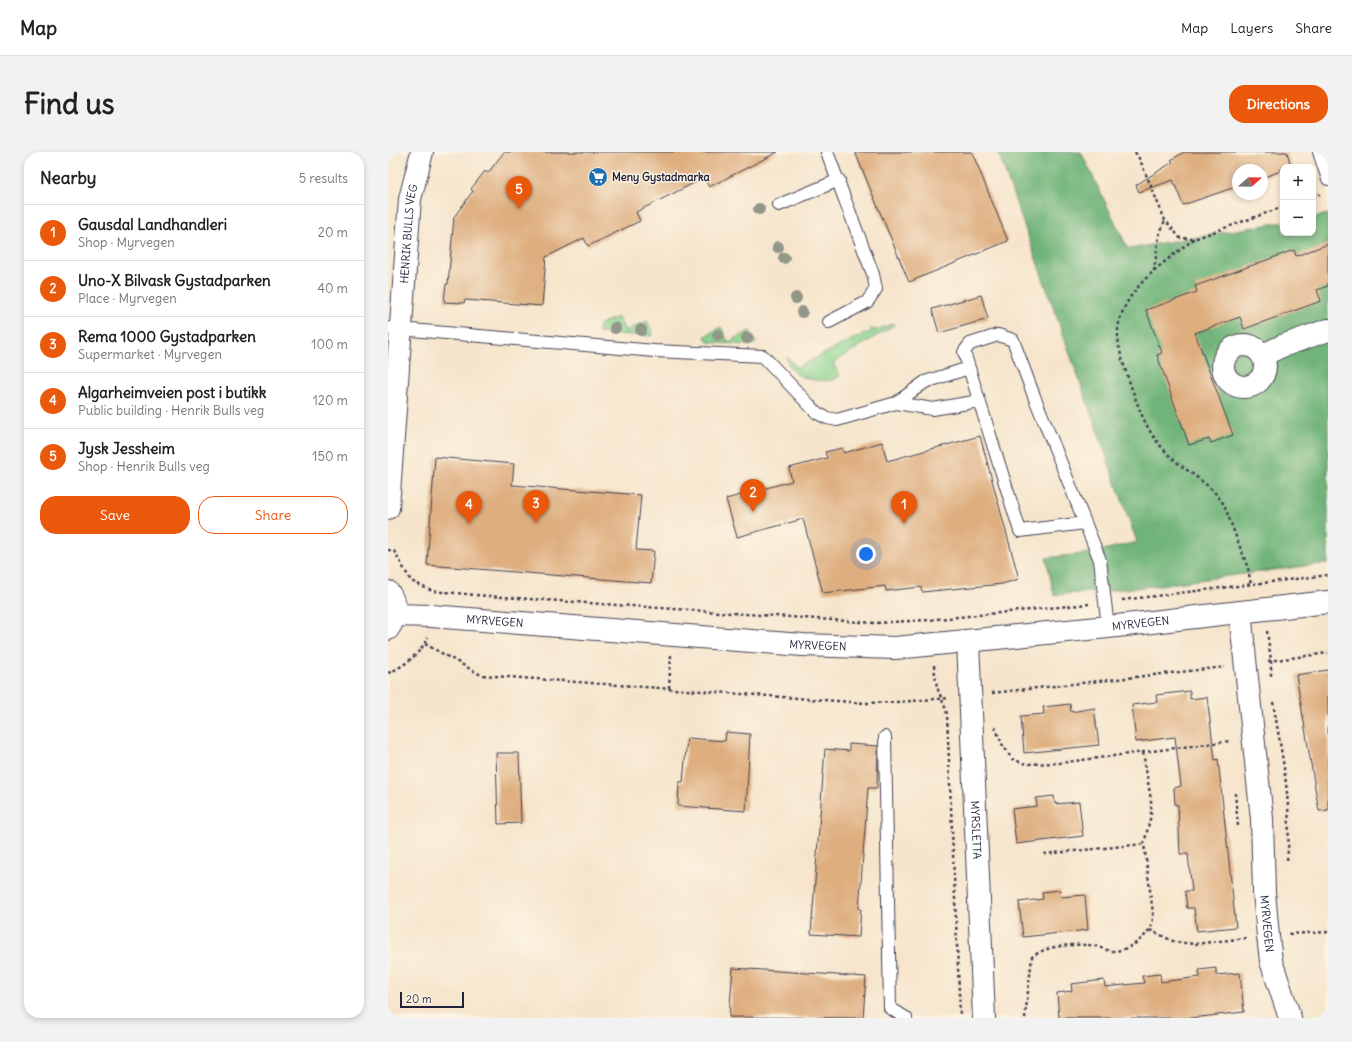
<!DOCTYPE html>
<html lang="en">
<head>
<meta charset="utf-8">
<style>
  body { margin:0; font-family:Delius,sans-serif; background:#f2f2f2; color:#222 }
  .controls { position:absolute; right:12px; top:12px; display:grid; overflow:hidden; border-radius:8px; box-shadow:0 2px 6px #0003 }
  .controls button { width:36px; height:36px; display:grid; place-items:center; padding:0; border:0; border-bottom:1px solid #e0e0e0; background:#fff; color:#222; font:20px sans-serif }
  .compass { position:absolute; left:844px; top:12px; width:36px; height:36px; border-radius:50%; background:#fff; box-shadow:0 2px 6px #0003; rotate:70deg }
  .scale { position:absolute; left:12px; bottom:10px; width:64px; box-sizing:border-box; padding-left:4px; border:2px solid #22223b; border-top:0; font-size:11px; line-height:14px; white-space:nowrap; color:#22223b; -webkit-text-stroke:3px #fcf5e5; paint-order:stroke }
  .you { position:absolute; left:478px; top:402px; width:14px; height:14px; margin:-10px; border:3px solid #fff; border-radius:50%; background:#1a73e8; box-shadow:0 0 0 6px #1a73e833 }
  .badge { display:grid; place-items:center; width:26px; height:26px; border-radius:50%; background:#ea580c; color:#fff; font-size:13px; font-weight:700 }
  .pin { position:absolute; translate:-50% -33px; filter:drop-shadow(0 1px 2px #0008) }
  .pin::after { content:''; position:absolute; top:21px; width:14px; height:12px; background:inherit; clip-path:polygon(0 0,100% 0,50% 100%) }
  .list { margin:0; padding:0; list-style:none }
  h2 { display:flex; justify-content:space-between; align-items:center; height:52px; margin:0; padding:0 16px; font-size:17px }
  h2 small { font-size:13px; font-weight:400; color:#767676 }
  .list li { display:grid; grid-template-columns:26px 1fr auto; gap:12px; align-items:center; box-sizing:border-box; height:56px; padding:0 16px; border-top:1px solid #e0e0e0 }
  .list b { display:block; font-size:15px; white-space:nowrap }
  .list p { margin:0; font-size:13px; white-space:nowrap; color:#767676 }
  .list em { font-size:13px; font-style:normal; color:#767676 }
  .actions { display:flex; gap:8px; padding:12px 16px }
  .actions a { flex:1; padding:9px 0; border:1px solid #ea580c; border-radius:16px; text-align:center; font-size:14px; color:#ea580c }
  .actions .main { background:#ea580c; color:#fff }
  .map { position:relative; flex:none; width:940px; height:866px; overflow:hidden; border-radius:16px }
  header { display:flex; align-items:center; gap:24px; box-sizing:border-box; height:56px; padding:0 20px; background:#fff; border-bottom:1px solid #e0e0e0 }
  header strong { font-size:19px }
  nav { display:flex; gap:22px; margin-inline-start:auto; font-size:14px }
  .intro { display:flex; align-items:center; justify-content:space-between; box-sizing:border-box; height:96px; padding:0 24px }
  h1 { margin:0; font-size:28px }
  .button { padding:10px 18px; border-radius:16px; background:#ea580c; color:#fff; font-size:14px; font-weight:700 }
  main { display:flex; gap:24px; padding:0 24px }
  aside { flex:1; background:#fff; border-radius:16px; box-shadow:0 2px 6px #0003 }
  .map>svg:first-child { display:block }
  .green { fill:#8ad28e; stroke:#567a64 }
  .forest { fill:#6fb479; stroke:#486b5a }
  .building { fill:#deae7f }
  .lines { fill:none; stroke-linecap:round; stroke-linejoin:round }
  .service-casing { stroke:#423f51; stroke-width:14 }
  .minor-casing { stroke:#423f51; stroke-width:24 }
  .tertiary-casing { stroke:#423f51; stroke-width:24 }
  .path { stroke:#423f51; stroke-width:2.5; stroke-dasharray:3 3; stroke-linecap:butt }
  .service { stroke:#fff; stroke-width:12 }
  .minor { stroke:#fff; stroke-width:22 }
  .tertiary { stroke:#fff; stroke-width:22 }
  .tree { fill:#92978a }
  .labels { text-anchor:middle; dominant-baseline:central; stroke-width:3; stroke-linejoin:round; paint-order:stroke }
  .poi-label { font-size:11px; font-weight:bold; fill:#22223b; stroke:#fcf5e5; text-anchor:start }
  .street-label { font-size:11px; fill:#22223b; stroke:#fcf5e5 }
</style>
</head>
<body>
<header>
<strong>Map</strong>
<nav><a>Map</a><a>Layers</a><a>Share</a></nav>
</header>
<div class="intro"><h1>Find us</h1><a class="button">Directions</a></div>
<main>
<aside>
<h2>Nearby<small>5 results</small></h2>
<ul class="list">
<li><span class="badge">1</span><div><b>Gausdal Landhandleri</b><p>Shop · Myrvegen</p></div><em>20 m</em></li>
<li><span class="badge">2</span><div><b>Uno-X Bilvask Gystadparken</b><p>Place · Myrvegen</p></div><em>40 m</em></li>
<li><span class="badge">3</span><div><b>Rema 1000 Gystadparken</b><p>Supermarket · Myrvegen</p></div><em>100 m</em></li>
<li><span class="badge">4</span><div><b>Algarheimveien post i butikk</b><p>Public building · Henrik Bulls veg</p></div><em>120 m</em></li>
<li><span class="badge">5</span><div><b>Jysk Jessheim</b><p>Shop · Henrik Bulls veg</p></div><em>150 m</em></li>
</ul>
<div class="actions"><a class="main">Save</a><a>Share</a></div>
</aside>
<div class="map">
<svg width="940" height="866" viewBox="0 0 940 866">
  <rect width="100%" height="100%" fill="#fcf5e5"/>
  <filter id="ink" filterUnits="userSpaceOnUse"><feTurbulence type="fractalNoise" baseFrequency=".025" numOctaves="2"/><feDisplacementMap in="SourceGraphic" scale="8" xChannelSelector="R" yChannelSelector="G"/><feConvolveMatrix kernelMatrix="1 2 1 2 8 2 1 2 1" color-interpolation-filters="sRGB"/></filter>
  <filter id="wash" filterUnits="userSpaceOnUse"><feTurbulence type="fractalNoise" baseFrequency=".012" numOctaves="4" result="noise"/><feDisplacementMap in="SourceGraphic" scale="16" xChannelSelector="R" yChannelSelector="G"/><feGaussianBlur stdDeviation="0.9" result="paint"/><feColorMatrix in="noise" values="0 0 0 0 0 0 0 0 0 0 0 0 0 0 0 0 0 1.4 0 .05"/><feComposite in="paint" operator="in"/></filter>
  <g filter="url(#wash)">
    <rect width="100%" height="100%" fill="#f6e5cc"/>
    <path class="green" d="M230,165l7,14 22,-10 6,12 -1,3 -53,-3 -1,-5 2,-4z
      M506,171v2l-61,38 7,13c-10,9 -40,4 -49,-7 -2,-3 -4,-8 -5,-12l5,3 5,8 69,-35 2,1 4,-2v-3l6,1z
      M333,175l7,15 22,-11 6,12 -6,2 -42,-3 -3,-6z"/>
    <path class="forest" d="M610,0h83l47,97 155,-27v11h30v-16l15,-3v349l-191,25 -83,7 -8,-37 44,-5 47,-11z"/>
    <g id="blocks">
      <path class="building" d="M116,0h274l-69,35 -5,-9 -68,34 4,9 -52,25 -4,-8 -38,19 -4,49 -77,-6 -1,3 -20,-1 2,-18h2l6,-67 19,-26 -2,-2 14,-18 3,2z
        M467,0h117l36,89 -99,41z
        M796,0h103l4,14 -8,1 -5,5 -16,6v-8h-24v16l-55,19 -10,-25 -34,12 -3,-7 37,-23 -2,-2z
        M940,92v42l-11,4 4,11 -77,28 -4,-12 -45,16 38,102 -22,8 -2,-4 -20,6 -32,-90 5,-2 -16,-43 51,-18 -2,-6 17,-6 82,-30 2,6z
        M593,143l7,24 -49,14 -7,-24z
        M592,284l39,143 -17,5 -80,8 -1,-5 -35,4 -1,-5 -62,7 -20,-74 -66,18 -11,-38 66,-18 -3,-13 38,-10 -2,-6 17,-4 2,5 38,-11 5,19z
        M47,305l79,7 -2,21 129,10 -5,55 18,1 -3,32 -224,-18z
        M940,518v140l-9,1 -23,-136z
        M802,539v8l17,-2 8,63 3,-1 18,168 -39,4 -3,-23h-7l-2,-17h7l-4,-37h-8l-2,-49h-3l-1,-17 7,-2 -6,-49 -39,5 -4,-37 25,-3 -1,-7z
        M682,552l1,8 23,-4 5,37 -75,8 -3,-37 23,-2 -1,-7z
        M338,580l24,2 -4,77 -68,-5 1,-24h4l4,-44 38,3z
        M461,592l29,2 -1,42h-9l-9,121h2l-2,28 -48,-3 14,-185 24,2z
        M108,601h23l2,70 -23,1z
        M666,644l1,8 24,-2 4,34 -67,8 -4,-35 25,-3 -1,-8z
        M672,738l1,7 24,-2 3,35 -65,7 -4,-35 24,-3 -1,-7z
        M345,816l133,9 -3,41 -134,-1z
        M828,816v7l24,-2 4,39 -53,6h-132l-2,-25 15,-2 -1,-7 33,-4 1,7 39,-4 -2,-7 18,-2 1,8 39,-5 -1,-7z"/>
    </g>
  </g>
  <g filter="url(#ink)">
    <use href="#blocks" fill-opacity="0" stroke="#423f51" stroke-width="1"/>
    <g class="lines">
      <defs>
        <path id="service" d="M439,0l46,122 3,15 -9,13 -38,20
          M931,0l9,27
          M391,53l60,-25
          M0,176l267,23 108,5 54,57 10,5 10,2 59,-17 37,6 46,-8
          M508,251l29,-21 44,-14
          M697,371l-65,8 -56,-179 6,-8 28,-9 15,5 21,56 66,164 8,67
          M497,585l5,271 16,10"/>
        <g id="minor">
          <circle cx="856" cy="214" r="21"/>
          <path d="M875,203l19,-9 46,-16"/>
          <path id="s1" d="M852,460l22,207 2,73 4,44 3,25 19,57"/>
          <path id="s2" d="M580,489l16,377"/>
        </g>
        <g id="tertiary">
          <path id="s3" d="M0,356l22,-309 12,-47"/>
          <path d="M0,440c9,11 8,26 0,37"/>
          <path id="s4" d="M7,463l36,1 372,29 92,3 213,-21 220,-25"/>
        </g>
      </defs>
      <use href="#service" class="service-casing"/>
      <use href="#minor" class="minor-casing"/>
      <use href="#tertiary" class="tertiary-casing"/>
      <path class="path" d="M747,0l5,8 25,60 15,18 14,1 89,-32
        M925,45l7,-3
        M806,87c-29,23 -72,50 -76,91 -1,20 8,41 14,59 9,25 15,43 34,63 18,20 44,29 58,53l24,63 3,17
        M766,119l5,-35 6,-16
        M0,398l6,1 17,30 21,10 56,5 387,27 53,-3 161,-16
        M734,448l206,-25
        M879,479l4,29v18
        M37,492l56,31 384,28 32,-1 52,-4
        M880,509l60,-8
        M546,513c1,11 2,22 7,32 2,7 5,10 6,18l13,299
        M0,521c17,-7 32,-19 40,-36
        M281,536l2,-33
        M604,541l233,-26
        M885,550c9,55 20,102 14,158
        M607,575l7,17 10,15 14,5 33,-1 171,-22
        M847,641l3,33
        M656,702l100,-10
        M762,778l25,12 20,2 51,-6
        M901,782l39,-2
        M637,866l7,-61c13,-11 38,-13 56,-12 8,0 16,5 24,6 13,1 32,-11 38,-23 3,-5 3,-9 3,-15l-9,-69 7,-29v-15l-8,-48"/>
      <use href="#service" class="service"/>
      <use href="#minor" class="minor"/>
      <use href="#tertiary" class="tertiary"/>
    </g>
    <g class="tree">
      <circle cx="371" cy="57" r="6"/>
      <circle cx="390" cy="95" r="6"/>
      <circle cx="396" cy="106" r="6"/>
      <circle cx="408" cy="146" r="6"/>
      <circle cx="414" cy="160" r="6"/>
      <circle cx="227" cy="176" r="6"/>
      <circle cx="253" cy="178" r="6"/>
      <circle cx="330" cy="183" r="6"/>
      <circle cx="359" cy="186" r="6"/>
    </g>
  </g>
  <defs>
    <symbol id="supermarket-disc" viewBox="-11 -11 22 22"><circle r="9.5" fill="#1f6fb2" stroke="#fcf5e5"/><path d="M-6-5.5h2.5l.6 2H6L4.5 2H-2.5L-4.4-4H-6ZM-1.5 3.2a1.3 1.3 0 1 0 .1 0ZM3 3.2a1.3 1.3 0 1 0 .1 0Z" fill="#fff"/></symbol>
  </defs>
  <g fill-rule="evenodd">
    <use href="#supermarket-disc" x="199" y="14" width="22" height="22"/>
  </g>
  <g class="labels">
    <g class="poi-label">
      <text x="224" y="25">Meny Gystadmarka</text>
    </g>
    <g class="street-label">
      <text stroke="none"><textPath href="#s3" startOffset="275">HENRIK BULLS VEG</textPath></text>
      <text stroke="none"><textPath href="#s4" startOffset="100">MYRVEGEN</textPath></text>
      <text stroke="none"><textPath href="#s4" startOffset="748">MYRVEGEN</textPath></text>
      <text stroke="none"><textPath href="#s4" startOffset="424">MYRVEGEN</textPath></text>
      <text stroke="none"><textPath href="#s2" startOffset="189">MYRSLETTA</textPath></text>
      <text stroke="none"><textPath href="#s1" startOffset="313">MYRVEGEN</textPath></text>
    </g>
  </g>
</svg>
<div class="controls">
<button>+</button>
<button>−</button>
</div>
<svg class="compass" viewBox="-18 -18 36 36"><path d="M0-13l5 13h-10z" fill="#e53935"/><path d="M0 13l5-13h-10z" fill="#767676"/></svg>
<div class="scale">20 m</div>
<div class="you"></div>
<div class="pin badge" style="left:516px;top:372px">1</div>
<div class="pin badge" style="left:365px;top:360px">2</div>
<div class="pin badge" style="left:148px;top:371px">3</div>
<div class="pin badge" style="left:81px;top:372px">4</div>
<div class="pin badge" style="left:131px;top:57px">5</div>
</div>
</main>
</body>
</html>
